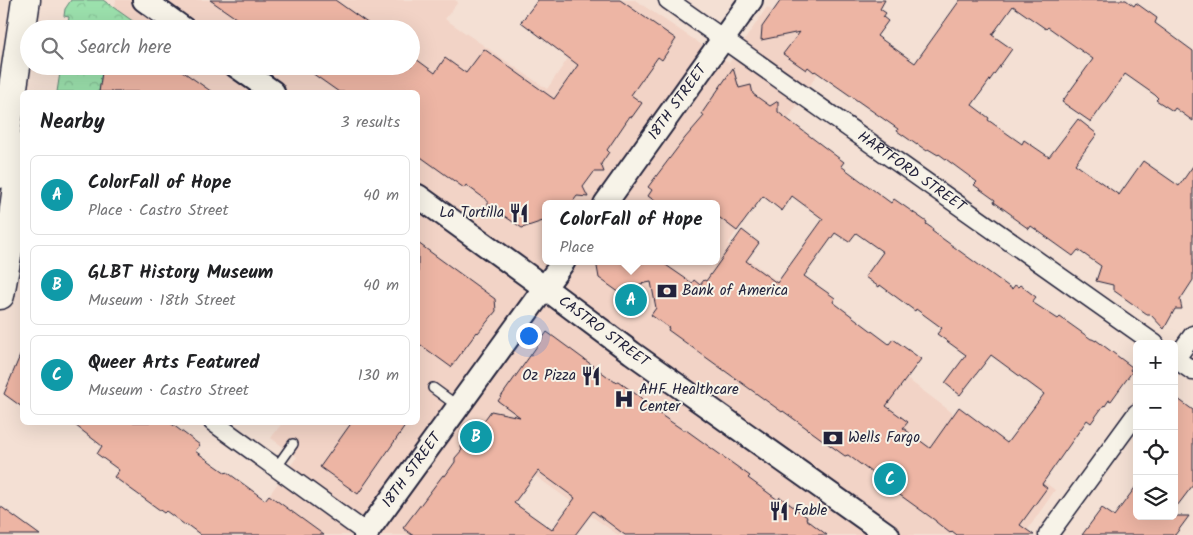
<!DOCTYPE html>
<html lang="en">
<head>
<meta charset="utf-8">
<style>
  body { margin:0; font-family:Kalam,sans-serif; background:#f2f2f2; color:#202124 }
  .controls { position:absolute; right:15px; bottom:15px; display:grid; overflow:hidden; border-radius:8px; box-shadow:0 5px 20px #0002 }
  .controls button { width:45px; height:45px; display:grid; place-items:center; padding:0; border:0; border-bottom:1px solid #e0e0e0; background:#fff; color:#202124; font:25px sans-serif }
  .you { position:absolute; left:528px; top:335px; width:18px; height:18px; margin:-12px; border:4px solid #fff; border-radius:50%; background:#1a73e8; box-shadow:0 0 0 8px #1a73e833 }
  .badge { display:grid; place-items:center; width:32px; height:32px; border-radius:50%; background:#22223b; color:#fff; font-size:16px; font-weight:700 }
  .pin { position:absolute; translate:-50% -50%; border:2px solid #fff; box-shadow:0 1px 5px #0006 }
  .popup { position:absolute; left:542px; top:200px; width:178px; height:65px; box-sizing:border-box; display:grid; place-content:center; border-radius:8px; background:#fff; filter:drop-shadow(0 1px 4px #0005); font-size:16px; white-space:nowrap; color:#757577 }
  .popup b { font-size:19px; color:#202124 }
  .popup::after { content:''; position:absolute; left:50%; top:100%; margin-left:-10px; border:10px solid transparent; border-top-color:#fff }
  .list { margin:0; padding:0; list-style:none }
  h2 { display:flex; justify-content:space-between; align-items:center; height:65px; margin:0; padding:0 20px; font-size:21px }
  h2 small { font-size:16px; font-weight:400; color:#757577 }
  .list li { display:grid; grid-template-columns:32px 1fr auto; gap:15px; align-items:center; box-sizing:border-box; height:80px; margin:0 10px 10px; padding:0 10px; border:1px solid #e0e0e0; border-radius:8px }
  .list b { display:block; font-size:19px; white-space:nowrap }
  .list p { margin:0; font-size:16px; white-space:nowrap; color:#757577 }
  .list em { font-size:16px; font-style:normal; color:#757577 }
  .icon { flex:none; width:28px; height:28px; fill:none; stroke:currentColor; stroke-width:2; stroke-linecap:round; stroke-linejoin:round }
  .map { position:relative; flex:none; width:1193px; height:535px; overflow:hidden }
  .search { position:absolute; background:#fff; box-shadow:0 5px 20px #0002; left:20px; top:20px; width:400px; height:55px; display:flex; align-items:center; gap:12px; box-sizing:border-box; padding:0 18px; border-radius:28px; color:#757577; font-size:19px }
  .panel { position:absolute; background:#fff; box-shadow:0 5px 20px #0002; left:20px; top:90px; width:400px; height:335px; border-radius:8px }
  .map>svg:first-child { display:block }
  .built { fill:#f2d3c6; fill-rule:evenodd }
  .park { fill:url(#park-crowns); stroke:#5e8174 }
  .building { fill:#edb5a4; stroke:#22223b; fill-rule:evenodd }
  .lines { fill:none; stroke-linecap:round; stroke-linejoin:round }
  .service-casing { stroke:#22223b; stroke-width:12 }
  .minor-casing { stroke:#22223b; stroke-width:21 }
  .tertiary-casing { stroke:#22223b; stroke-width:26 }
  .primary-casing { stroke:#22223b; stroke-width:31 }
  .service { stroke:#f7f3e8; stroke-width:9 }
  .minor { stroke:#f7f3e8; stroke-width:18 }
  .tertiary { stroke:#f7f3e8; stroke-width:22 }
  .primary { stroke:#f7f3e8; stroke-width:28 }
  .labels { text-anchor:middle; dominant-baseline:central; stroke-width:4; stroke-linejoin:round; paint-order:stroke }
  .street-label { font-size:15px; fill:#22223b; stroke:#f7f3e8 }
  .poi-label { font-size:15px; fill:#22223b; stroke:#f7f3e8; text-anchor:start }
</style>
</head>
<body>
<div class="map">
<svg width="1193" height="535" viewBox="0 0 1193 535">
  <defs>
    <pattern id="park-crowns" width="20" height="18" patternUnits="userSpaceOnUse" patternTransform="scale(1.25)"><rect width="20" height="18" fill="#9be0ac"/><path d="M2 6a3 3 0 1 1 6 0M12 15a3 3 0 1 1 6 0" fill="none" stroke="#85c095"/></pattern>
  </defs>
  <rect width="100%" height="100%" fill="#f4e0d4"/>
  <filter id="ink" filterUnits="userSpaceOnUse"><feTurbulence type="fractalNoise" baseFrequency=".02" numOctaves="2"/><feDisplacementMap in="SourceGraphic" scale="10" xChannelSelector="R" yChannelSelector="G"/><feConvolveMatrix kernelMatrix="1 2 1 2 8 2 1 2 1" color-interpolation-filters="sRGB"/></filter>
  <g filter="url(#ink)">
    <path class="built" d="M116,0h339l3,2 -13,17 102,70 61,-89h27l94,63 38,-56 64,46 -65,100 15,11 -53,80 327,246 -31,45h-406l-84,-60 -45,60h-249l57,-78 -26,-19 11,-15 136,-1v-330h-319l4,-26h308v-37h-300zM546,204h170v57h-170z"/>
    <path class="park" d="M71,0h32l41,29h-77l2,-12 -5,-1 1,-7z
      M61,66h42l-4,26h-42z"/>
    <path class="building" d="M210,0h125l41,29h-134l1,-6z
      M538,0h82l56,39 -14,21 -4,-3 -27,38 11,8 -10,14 -2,-1 -23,34 2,2 -8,12 3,8h-10l-11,15 5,10 -11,-1 -6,8h-25v16l-24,8 -34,-23v-4l-22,-16 -2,3 -46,-33v-63h-79l-37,-26h109l5,-7 19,14 10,-15 21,15 18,-24 70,50 24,-34 -57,-43z
      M781,0h104l-5,9 6,4 -3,4 5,4 -11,15 38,27 45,-63h166l8,6 2,-3 21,15 -2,5 38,28v70l-18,-13 -2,3 -17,-11 2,-2 -3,-3 -30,-21 -34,48 -29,-20 31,-43 -45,-32 -2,2 -33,-23 -21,29 20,14 -40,56 17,13 -1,2 34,24 2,-4 25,17 29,-38 19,15 -22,30 44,31 24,-34 36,25 14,-20v114l-13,20 2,9h-7l-11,20 -14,-15h-3l-34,-24v-5l-17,-4 5,-15 -23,-16 -5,6 -42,-30 -2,3 -17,-12v-2l-18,-13 1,-2 -21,-15 3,-3 -38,-28 -1,1 -10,-6 -1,2 -10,-7v1l-20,-14 1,-2 -83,-58 -1,1 -6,-5 -2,3 -23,-16 17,-22 -39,8 1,-13z
      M103,66h72l37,26h-113z
      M733,68l6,20 12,-3 2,9 17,12 8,-5v11l66,50 -3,4 50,37 3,-4 33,23 -1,2 7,5 -1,2 80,58 3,-4 3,2 2,-2 16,12 -4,5 26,17 2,-2 31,22h1l4,2v-1l36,27 -2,3 2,2 -21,29 -2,-1 -4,6 -1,-1 -13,18 -4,-3 -45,64 5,4 -27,37 14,10h-77l-5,-4 -2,2 -14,-11v-1l-50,-36 1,-1 -39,-29 -3,1 -62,-45 -1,1 -114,-82 1,-2 -18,-13 5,-7 -5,-26 -26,5 -5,6 -21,-15 -3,-17h64l32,22 2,-3 6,5 4,-5 2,1 36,-51 17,13 -13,18 31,22 46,-64 -31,-23 -10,15 -19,-15 -26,35 -21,-16v-11h-57l-11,-8 4,-6 -4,-3 37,-49 19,-22 -2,-3zM835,233l14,9 7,-9 27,19 -18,25 14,10 1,-2 35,26 1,-2 26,19 -5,6 29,21 -21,28 15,12 31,-40 53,39 -37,49 -48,-36 -29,41 -27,-20 5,-6 -22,-16 35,-47 -28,-20 -4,5 -56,-42 2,-4 -31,-22z
      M418,243l77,56 1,12 -18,22 -1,-1 -26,35 -33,-24z
      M547,332l68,50 3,-1 38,28 -1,2 28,19h3l64,46 -2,2 30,22 2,-3 27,20 -1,2 21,16h-202l-32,-24 -18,24h-163l-9,-7 40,-53 2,1 10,-14v-4l7,-8 -1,-3 6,-9 6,-2 18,-25 29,6 -22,-16zM538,471l37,27 -23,32 -38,-27z
      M22,351v56l-18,-13z
      M1174,396l19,14v75l-19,25z
      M71,422h98l31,23 -5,6 31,22 1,-1 38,28 4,-5 55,40h-123l-15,-11 -1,1 -19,-14 -2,2 -50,-36 5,-7 -22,-16 5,-8z
      M352,422h56l-50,72 -38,-27z
      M1137,485v31h52l-14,19h-93l20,-27 12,8z
      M0,506l40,29h-40z"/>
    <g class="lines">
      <defs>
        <path id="service" d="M433,388l26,19
          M276,468l17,-24"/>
        <g id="minor">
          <path id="s1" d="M668,0l487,344"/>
          <path d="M1174,358l19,13"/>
          <path d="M1174,361l19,-26"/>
          <path d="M213,422l156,113"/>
          <path d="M1048,535l89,-122"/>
        </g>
        <g id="tertiary">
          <path d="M144,0l40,29"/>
          <path d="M236,66l37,26"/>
          <path id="s2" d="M418,196l127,92 87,65 256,182"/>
          <path id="s3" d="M605,204l146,-204"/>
          <path id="s4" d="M365,535l199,-274"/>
        </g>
        <path id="primary" d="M0,174l26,-174
          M0,295l10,-56 12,-91"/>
      </defs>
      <use href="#service" class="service-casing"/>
      <use href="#minor" class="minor-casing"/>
      <use href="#tertiary" class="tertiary-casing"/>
      <use href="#primary" class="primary-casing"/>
      <use href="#service" class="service"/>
      <use href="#minor" class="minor"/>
      <use href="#tertiary" class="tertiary"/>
      <use href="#primary" class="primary"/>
    </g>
  </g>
  <defs>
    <symbol id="restaurant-bare" viewBox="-9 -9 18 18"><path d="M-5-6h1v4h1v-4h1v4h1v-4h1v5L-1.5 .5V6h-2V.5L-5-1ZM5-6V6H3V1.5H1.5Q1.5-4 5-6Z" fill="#22223b" stroke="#f7f3e8" stroke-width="2.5" paint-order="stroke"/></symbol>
    <symbol id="bank-bare" viewBox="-9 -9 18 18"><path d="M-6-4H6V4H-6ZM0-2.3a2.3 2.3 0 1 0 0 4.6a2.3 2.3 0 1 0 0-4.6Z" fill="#22223b" stroke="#f7f3e8" stroke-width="2.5" paint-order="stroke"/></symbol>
    <symbol id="hospital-bare" viewBox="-9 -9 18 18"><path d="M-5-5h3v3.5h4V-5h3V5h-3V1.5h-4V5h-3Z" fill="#22223b" stroke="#f7f3e8" stroke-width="2.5" paint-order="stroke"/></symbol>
  </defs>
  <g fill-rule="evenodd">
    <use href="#restaurant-bare" x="505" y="199" width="28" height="28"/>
    <use href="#bank-bare" x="653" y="277" width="28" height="28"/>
    <use href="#restaurant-bare" x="577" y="362" width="28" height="28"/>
    <use href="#hospital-bare" x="610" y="385" width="28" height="28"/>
    <use href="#bank-bare" x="819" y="424" width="28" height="28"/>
    <use href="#restaurant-bare" x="765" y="497" width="28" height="28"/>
  </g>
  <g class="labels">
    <g class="street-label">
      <text stroke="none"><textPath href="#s3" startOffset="125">18TH STREET</textPath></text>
      <text stroke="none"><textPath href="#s1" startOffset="298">HARTFORD STREET</textPath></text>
      <text stroke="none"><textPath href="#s2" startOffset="230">CASTRO STREET</textPath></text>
      <text stroke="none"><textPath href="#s4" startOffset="80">18TH STREET</textPath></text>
    </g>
    <g class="poi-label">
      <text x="504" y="213" text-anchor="end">La Tortilla</text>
      <text x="682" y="291">Bank of America</text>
      <text x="576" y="376" text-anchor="end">Oz Pizza</text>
      <text x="639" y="390">AHF Healthcare<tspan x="639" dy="17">Center</tspan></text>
      <text x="848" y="438">Wells Fargo</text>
      <text x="794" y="511">Fable</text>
    </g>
  </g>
</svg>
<div class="controls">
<button>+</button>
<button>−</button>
<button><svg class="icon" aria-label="locate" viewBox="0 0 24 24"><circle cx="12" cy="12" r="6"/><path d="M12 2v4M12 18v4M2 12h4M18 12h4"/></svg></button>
<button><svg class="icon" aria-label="layers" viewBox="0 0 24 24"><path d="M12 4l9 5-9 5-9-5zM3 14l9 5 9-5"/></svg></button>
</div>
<div class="you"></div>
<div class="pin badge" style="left:631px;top:300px;background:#0f9aa8">A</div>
<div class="popup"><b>ColorFall of Hope</b>Place</div>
<div class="pin badge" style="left:476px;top:437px;background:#0f9aa8">B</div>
<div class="pin badge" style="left:890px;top:479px;background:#0f9aa8">C</div>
<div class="search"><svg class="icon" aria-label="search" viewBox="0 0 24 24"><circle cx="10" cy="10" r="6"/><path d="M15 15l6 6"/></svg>Search here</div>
<section class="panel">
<h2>Nearby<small>3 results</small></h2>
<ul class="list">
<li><span class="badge" style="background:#0f9aa8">A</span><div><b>ColorFall of Hope</b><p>Place · Castro Street</p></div><em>40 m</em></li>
<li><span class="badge" style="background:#0f9aa8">B</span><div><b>GLBT History Museum</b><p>Museum · 18th Street</p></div><em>40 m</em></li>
<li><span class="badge" style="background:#0f9aa8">C</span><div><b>Queer Arts Featured</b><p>Museum · Castro Street</p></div><em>130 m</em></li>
</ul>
</section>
</div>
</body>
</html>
